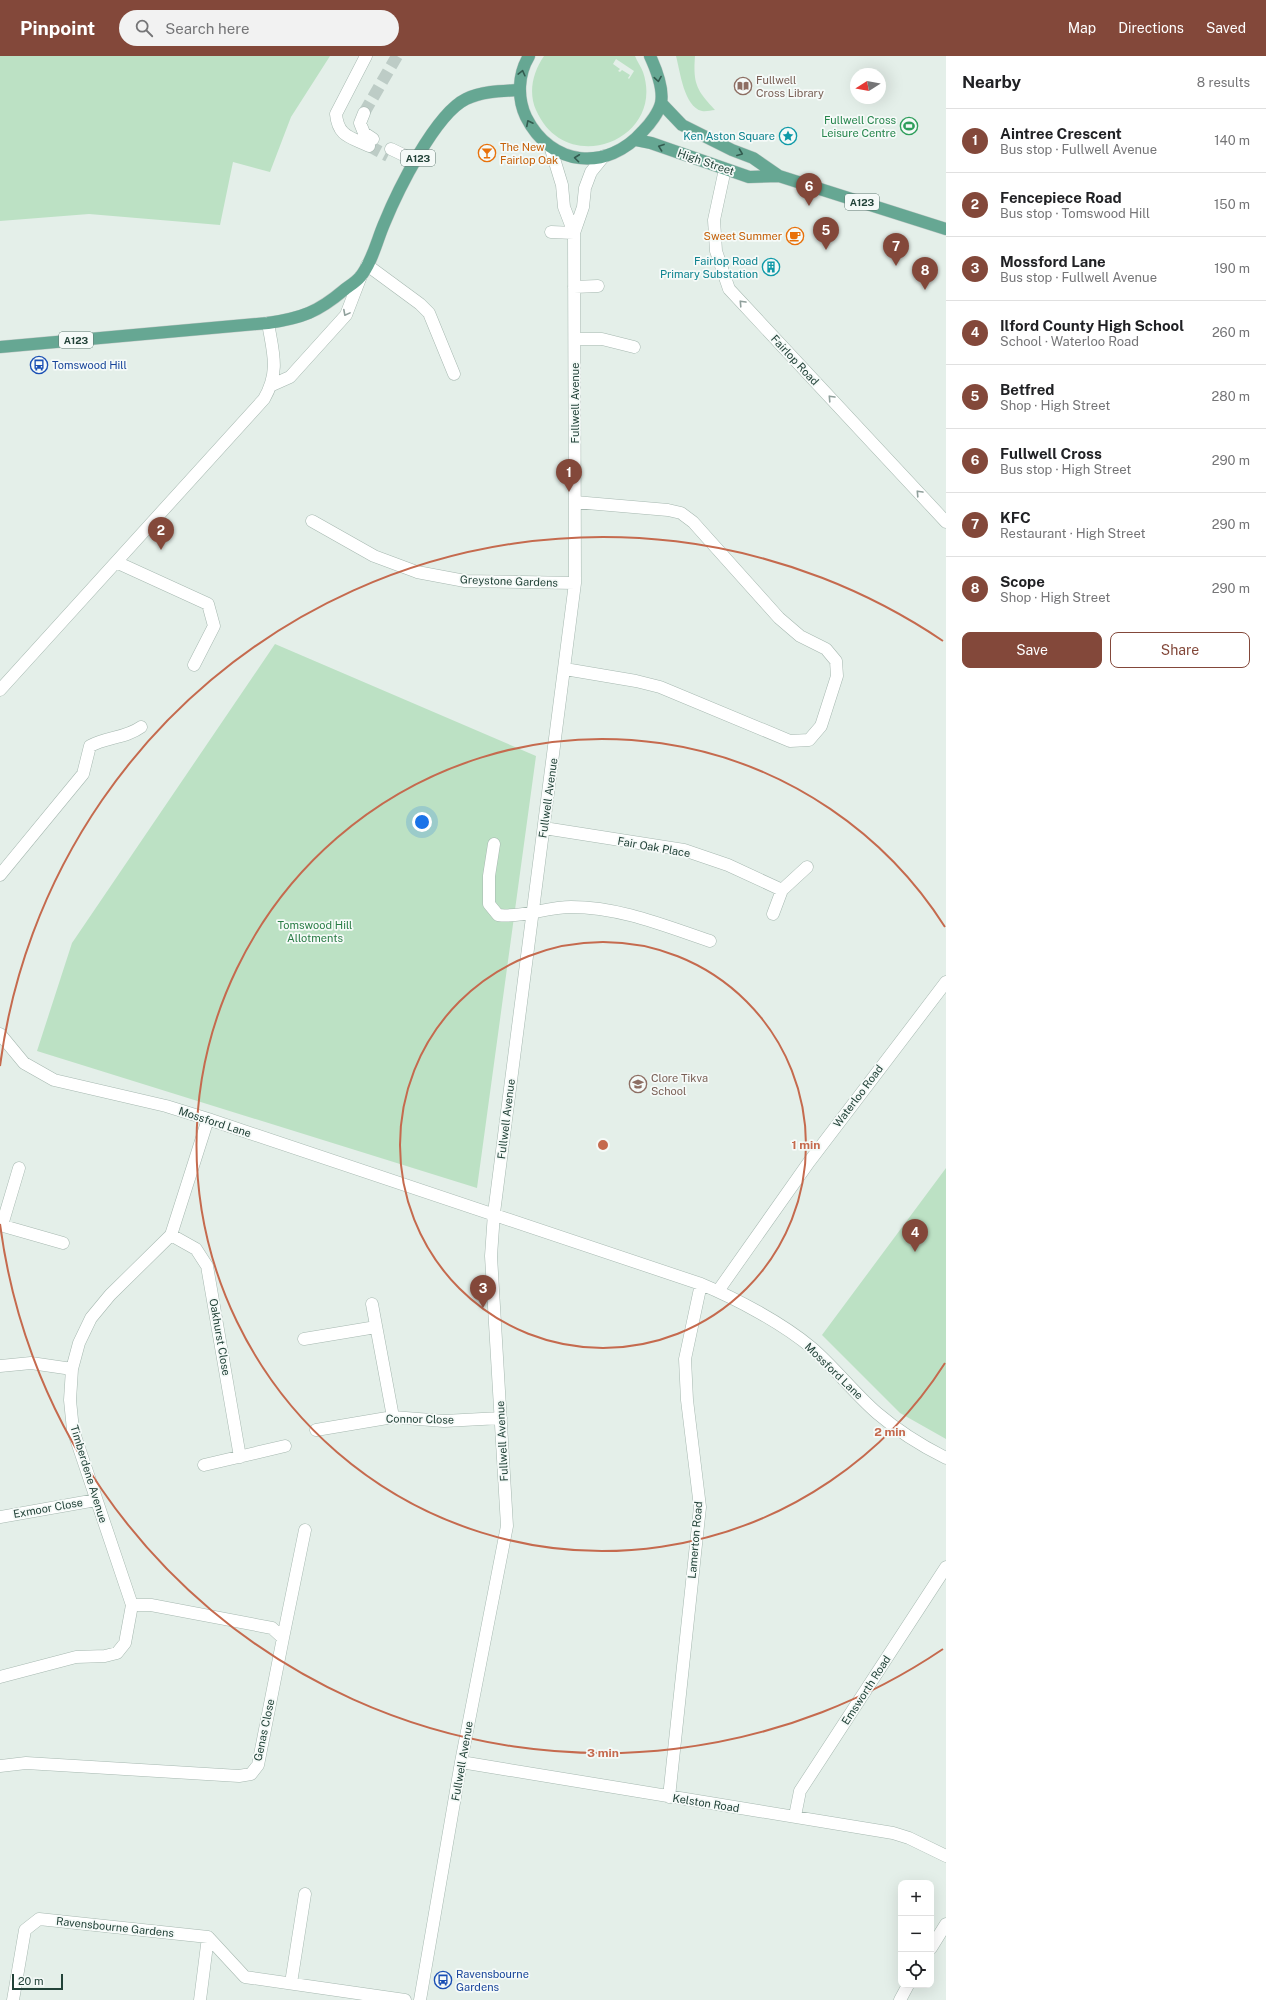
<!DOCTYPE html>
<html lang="en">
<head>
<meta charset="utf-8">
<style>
  body { margin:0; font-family:"Public Sans",sans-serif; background:#f2f2f2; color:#202124 }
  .controls { position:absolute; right:12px; bottom:12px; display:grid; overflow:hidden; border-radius:8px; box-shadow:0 4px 16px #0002 }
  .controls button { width:36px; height:36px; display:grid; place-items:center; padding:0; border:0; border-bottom:1px solid #e0e0e0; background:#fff; color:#202124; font:20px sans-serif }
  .compass { position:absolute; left:850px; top:12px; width:36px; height:36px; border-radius:50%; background:#fff; box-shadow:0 4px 16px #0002; rotate:259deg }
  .scale { position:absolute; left:12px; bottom:10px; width:51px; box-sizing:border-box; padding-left:4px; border:2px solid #224238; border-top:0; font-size:11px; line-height:14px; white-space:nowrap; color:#224238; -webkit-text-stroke:3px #f5faf8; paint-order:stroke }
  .you { position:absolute; left:422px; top:766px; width:14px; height:14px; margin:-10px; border:3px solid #fff; border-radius:50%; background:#1a73e8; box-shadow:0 0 0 6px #1a73e833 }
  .badge { display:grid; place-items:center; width:26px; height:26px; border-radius:50%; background:#83483a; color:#fff; font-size:13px; font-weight:700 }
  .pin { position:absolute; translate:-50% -33px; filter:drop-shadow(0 1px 2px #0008) }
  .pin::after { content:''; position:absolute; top:21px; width:14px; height:12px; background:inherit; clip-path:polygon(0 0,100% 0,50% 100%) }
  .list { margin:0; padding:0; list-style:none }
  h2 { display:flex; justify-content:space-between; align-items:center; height:52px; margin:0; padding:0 16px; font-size:17px }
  h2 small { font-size:13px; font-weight:400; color:#757577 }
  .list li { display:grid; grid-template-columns:26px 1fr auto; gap:12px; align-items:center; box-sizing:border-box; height:64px; padding:0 16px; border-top:1px solid #e0e0e0 }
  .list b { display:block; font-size:15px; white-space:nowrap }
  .list p { margin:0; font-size:13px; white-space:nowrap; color:#757577 }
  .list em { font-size:13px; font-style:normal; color:#757577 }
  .actions { display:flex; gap:8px; padding:12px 16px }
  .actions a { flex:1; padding:9px 0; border:1px solid #83483a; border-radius:8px; text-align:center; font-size:14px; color:#83483a }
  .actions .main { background:#83483a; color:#fff }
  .icon { flex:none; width:22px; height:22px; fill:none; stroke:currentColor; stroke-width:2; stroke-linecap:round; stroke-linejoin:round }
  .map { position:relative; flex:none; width:946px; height:1944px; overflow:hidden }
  header { display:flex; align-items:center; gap:24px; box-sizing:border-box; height:56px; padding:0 20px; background:#83483a; color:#fff }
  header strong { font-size:19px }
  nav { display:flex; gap:22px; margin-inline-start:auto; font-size:14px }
  .search { width:280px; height:36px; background:#f2f2f2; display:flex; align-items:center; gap:10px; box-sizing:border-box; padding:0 14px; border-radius:22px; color:#757577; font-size:15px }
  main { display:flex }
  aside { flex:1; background:#fff }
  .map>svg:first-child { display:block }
  .green { fill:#bce1c4; fill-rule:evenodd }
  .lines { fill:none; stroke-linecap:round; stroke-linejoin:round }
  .minor-tunnel { stroke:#bdccc6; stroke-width:12; stroke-dasharray:12 6; stroke-linecap:butt }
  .minor-casing { stroke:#a6b8b0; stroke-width:13 }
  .major-casing { stroke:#c1cac7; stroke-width:13 }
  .minor { stroke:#fff; stroke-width:12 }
  .major { stroke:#66a793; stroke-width:12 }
  .oneway { stroke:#335b4f }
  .oneway2 { stroke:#90a09c }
  .ring { fill:none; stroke:#c56a4e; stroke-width:2 }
  .labels { text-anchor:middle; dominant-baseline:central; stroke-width:3.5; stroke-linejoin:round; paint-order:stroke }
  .shield { fill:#f5faf8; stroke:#617972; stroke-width:1 }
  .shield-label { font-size:10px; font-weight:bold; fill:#224238 }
  .education-label { font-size:11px; fill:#785e54; stroke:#f5faf8; text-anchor:start }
  .leisure-label { font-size:11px; fill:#27864d; stroke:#f5faf8; text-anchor:end }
  .culture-label { font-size:11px; fill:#0d838f; stroke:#f5faf8; text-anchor:end }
  .food-label { font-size:11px; fill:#c56008; stroke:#f5faf8; text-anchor:start }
  .street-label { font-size:11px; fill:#224238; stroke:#f5faf8 }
  .transit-label { font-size:11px; fill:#164399; stroke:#f5faf8; text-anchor:start }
  .park-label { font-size:11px; fill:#297c45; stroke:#f5faf8 }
  .centre { fill:#c56a4e; stroke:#f5faf8; stroke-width:2 }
  .ring-label { font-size:12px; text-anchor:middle; font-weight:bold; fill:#c56a4e; stroke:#f5faf8; stroke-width:3.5; stroke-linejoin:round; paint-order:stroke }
</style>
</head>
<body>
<header>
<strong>Pinpoint</strong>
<div class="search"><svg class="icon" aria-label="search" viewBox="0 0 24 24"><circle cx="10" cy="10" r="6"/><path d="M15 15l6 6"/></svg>Search here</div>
<nav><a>Map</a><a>Directions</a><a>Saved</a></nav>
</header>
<main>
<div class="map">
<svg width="946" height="1944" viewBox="0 0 946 1944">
  <rect width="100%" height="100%" fill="#e4efe9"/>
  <path class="green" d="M0,0h330l-39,61 -21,55 -37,-10 -13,63 -131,-11 -89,7z
    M544,0h91c2,5 6,11 8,16 23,68 -77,107 -107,38 -8,-18 -3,-38 8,-54zM616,3l18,12 -5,8 -1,-1 2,-3 -8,-5 -2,2 -2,-1 2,-2 -7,-5z
    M676,0h19c-2,27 1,34 20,54 -4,0 -9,2 -13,1 -18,-4 -22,-40 -26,-55z
    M275,588l261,112 -59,432 -440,-137 35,-108z
    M946,1112v271l-46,-26 -78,-78z"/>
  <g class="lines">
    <path class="minor-tunnel" d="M364,57l33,-57
      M369,90l19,10"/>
    <defs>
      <path id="minor" d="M366,0l-30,58c2,23 15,23 33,32
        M364,57l-4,10 4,10 9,6
        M391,93l25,12
        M551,93l11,36 2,22 10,26
        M725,113l-11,51 2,31 13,38 217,233
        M551,176l23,1
        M367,209l53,39 9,9 25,61
        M574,231l24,-1
        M575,283h27l32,8
        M272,329l18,-8 56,-62 15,-39
        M312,465l62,35 43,16 48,9 110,2
        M116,506l92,42 6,22 -20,39
        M565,613l71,12 24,6 130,54 19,-1 12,-14 16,-50 -1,-15 -10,-12 -26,-13 -21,-18 -86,-96 -12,-9 -13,-3 -93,-8
        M0,634l264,-291c16,-28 9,-46 4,-76
        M544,772l140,22 44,15 54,25
        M494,788l-5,32v28l9,11c21,3 50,-8 73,-8 49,0 94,19 139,34
        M0,819l83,-101 7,-28c16,-9 36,-8 51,-19
        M773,858l9,-24 25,-23
        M0,978l24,29 30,17 112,26 42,13 493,165c36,15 81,39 111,64 23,20 42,45 65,65 21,18 45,33 69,45
        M0,1169l63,18
        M2,1169l17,-57
        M171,1179l25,14 11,17 33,191
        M718,1235l91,-129 137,-180
        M372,1248l21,113
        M304,1283l72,-12
        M0,1310l31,-3 41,6
        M316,1374l77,-13 51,4 57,-3
        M204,1409l81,-19
        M0,1461l96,-17
        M283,1582l22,-108
        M0,1621l76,-20 29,-1 12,-3 8,-10 7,-38 -59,-175 -3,-30 2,-31 7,-26 12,-25 19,-23 61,-60 37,-116
        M461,1706l432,71 16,5 37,18
        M0,1710l26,-3 213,13 12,-2 7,-9 25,-127 -11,-10 -121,-23h-19
        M669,1741l31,-290 -13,-107 -2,-41 16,-75
        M795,1760l5,-25 146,-224
        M931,1892l15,-24
        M291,1927l14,-89
        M13,1944l12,-70 14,-11 169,18 37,40 160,23
        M200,1944l8,-63
        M420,1944l41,-238 46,-236 -16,-270 3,-43 81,-630 -1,-350 9,-26 2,-19 6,-16 13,-16
        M900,1944l8,-15"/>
      <path id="major" d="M529,0c-11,18 -12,42 -3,61 25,50 81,55 117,14 7,-7 16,-19 18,-28 3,-15 -5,-34 -11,-47
        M661,47l21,22 50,25 21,8 26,18 167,53
        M636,84l15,3 98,34 30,-1
        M0,291l268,-24c34,-5 50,-11 76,-33 5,-4 12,-8 16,-13 12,-14 17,-37 24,-53 13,-32 51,-110 82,-125 17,-8 36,-8 54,-9"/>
    </defs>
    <use href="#minor" class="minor-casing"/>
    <use href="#major" class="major-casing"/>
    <use href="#minor" class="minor"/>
    <use href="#major" class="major"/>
  </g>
  <defs><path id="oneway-chevron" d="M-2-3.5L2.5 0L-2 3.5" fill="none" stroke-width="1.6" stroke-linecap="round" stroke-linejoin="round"/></defs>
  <g class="oneway">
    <use href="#oneway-chevron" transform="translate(522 17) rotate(-76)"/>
    <use href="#oneway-chevron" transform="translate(658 23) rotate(81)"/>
    <use href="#oneway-chevron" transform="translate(529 67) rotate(-117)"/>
    <use href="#oneway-chevron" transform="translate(661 91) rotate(-160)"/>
    <use href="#oneway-chevron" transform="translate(740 97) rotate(21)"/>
    <use href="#oneway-chevron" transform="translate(577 102) rotate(-173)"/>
  </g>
  <g class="oneway2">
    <use href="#oneway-chevron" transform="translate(742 247) rotate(-133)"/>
    <use href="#oneway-chevron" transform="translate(346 257) rotate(118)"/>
    <use href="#oneway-chevron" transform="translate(831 342) rotate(-133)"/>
    <use href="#oneway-chevron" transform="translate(919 437) rotate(-133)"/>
  </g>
  <g class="ring">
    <circle cx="603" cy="1089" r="203"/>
    <path d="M945 1307A406 406 0 1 1 945 871"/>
    <path d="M943 1593A608 608 0 0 1 0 1168M0 1010A608 608 0 0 1 943 585"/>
  </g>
  <defs>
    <symbol id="library-ring" viewBox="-11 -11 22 22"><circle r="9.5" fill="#f5faf8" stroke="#8d6e63" stroke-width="1.5"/><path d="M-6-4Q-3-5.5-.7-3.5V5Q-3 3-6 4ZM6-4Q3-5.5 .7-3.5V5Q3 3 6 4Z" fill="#8d6e63"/></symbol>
    <symbol id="stadium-ring" viewBox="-11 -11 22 22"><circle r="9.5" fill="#f5faf8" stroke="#2e9e5b" stroke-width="1.5"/><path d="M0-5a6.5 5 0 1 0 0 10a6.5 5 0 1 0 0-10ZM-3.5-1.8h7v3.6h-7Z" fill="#2e9e5b"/></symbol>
    <symbol id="sight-ring" viewBox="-11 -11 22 22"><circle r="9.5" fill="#f5faf8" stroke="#0f9aa8" stroke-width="1.5"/><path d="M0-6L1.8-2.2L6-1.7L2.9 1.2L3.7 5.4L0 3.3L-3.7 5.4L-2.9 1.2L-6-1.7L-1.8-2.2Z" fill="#0f9aa8"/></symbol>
    <symbol id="bar-ring" viewBox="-11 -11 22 22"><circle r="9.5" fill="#f5faf8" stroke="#e8710a" stroke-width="1.5"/><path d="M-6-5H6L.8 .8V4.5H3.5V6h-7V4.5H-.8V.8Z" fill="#e8710a"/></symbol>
    <symbol id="cafe-ring" viewBox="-11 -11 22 22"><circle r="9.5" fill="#f5faf8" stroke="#e8710a" stroke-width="1.5"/><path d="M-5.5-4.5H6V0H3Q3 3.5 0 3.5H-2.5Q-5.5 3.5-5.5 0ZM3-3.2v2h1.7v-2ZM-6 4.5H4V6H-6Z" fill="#e8710a"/></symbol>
    <symbol id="building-ring" viewBox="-11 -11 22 22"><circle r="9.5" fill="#f5faf8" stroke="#0f9aa8" stroke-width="1.5"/><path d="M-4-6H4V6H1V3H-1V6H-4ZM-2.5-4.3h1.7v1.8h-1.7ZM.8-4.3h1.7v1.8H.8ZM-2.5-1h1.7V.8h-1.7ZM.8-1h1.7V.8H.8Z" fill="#0f9aa8"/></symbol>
    <symbol id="bus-ring" viewBox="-11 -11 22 22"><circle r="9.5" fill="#f5faf8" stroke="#1a4fb4" stroke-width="1.5"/><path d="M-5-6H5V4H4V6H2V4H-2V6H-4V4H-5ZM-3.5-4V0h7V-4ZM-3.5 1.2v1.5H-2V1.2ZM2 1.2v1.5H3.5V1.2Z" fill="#1a4fb4"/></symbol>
    <symbol id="school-ring" viewBox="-11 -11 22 22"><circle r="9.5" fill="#f5faf8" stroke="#8d6e63" stroke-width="1.5"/><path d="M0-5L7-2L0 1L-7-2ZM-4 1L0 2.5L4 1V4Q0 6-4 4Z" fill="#8d6e63"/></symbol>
  </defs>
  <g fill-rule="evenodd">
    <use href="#library-ring" x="733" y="20" width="20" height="20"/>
    <use href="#stadium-ring" x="899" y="60" width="20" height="20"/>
    <use href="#sight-ring" x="778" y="70" width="20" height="20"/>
    <use href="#bar-ring" x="477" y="87" width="20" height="20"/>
    <use href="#cafe-ring" x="785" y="170" width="20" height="20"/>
    <use href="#building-ring" x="761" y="201" width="20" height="20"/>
    <use href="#bus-ring" x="29" y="299" width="20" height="20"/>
    <use href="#school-ring" x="628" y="1018" width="20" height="20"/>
    <use href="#bus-ring" x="433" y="1914" width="20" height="20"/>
  </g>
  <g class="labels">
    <g class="shield">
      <rect x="401" y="94" width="34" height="16" rx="3"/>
      <rect x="845" y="138" width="34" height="16" rx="3"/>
      <rect x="59" y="276" width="34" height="16" rx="3"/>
    </g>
    <g class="shield-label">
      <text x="418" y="102">A123</text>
      <text x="862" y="146">A123</text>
      <text x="76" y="284">A123</text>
    </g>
    <g class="education-label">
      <text x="756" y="24">Fullwell<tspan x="756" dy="13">Cross Library</tspan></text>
      <text x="651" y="1022">Clore Tikva<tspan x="651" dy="13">School</tspan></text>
    </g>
    <g class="leisure-label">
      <text x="896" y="64">Fullwell Cross<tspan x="896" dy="13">Leisure Centre</tspan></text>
    </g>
    <g class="culture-label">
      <text x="775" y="80">Ken Aston Square</text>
      <text x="758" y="205">Fairlop Road<tspan x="758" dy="13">Primary Substation</tspan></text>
    </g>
    <g class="food-label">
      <text x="500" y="91">The New<tspan x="500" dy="13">Fairlop Oak</tspan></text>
      <text x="782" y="180" text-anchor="end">Sweet Summer</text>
    </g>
    <g class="street-label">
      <text transform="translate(706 106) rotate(19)">High Street</text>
      <text transform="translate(795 304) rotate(47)">Fairlop Road</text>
      <text transform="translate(575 347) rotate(-90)">Fullwell Avenue</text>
      <text transform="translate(509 525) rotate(2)">Greystone Gardens</text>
      <text transform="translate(548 742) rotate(-82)">Fullwell Avenue</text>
      <text transform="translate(654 791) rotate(10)">Fair Oak Place</text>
      <text transform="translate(858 1040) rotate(-53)">Waterloo Road</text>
      <text transform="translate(506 1063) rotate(-83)">Fullwell Avenue</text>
      <text transform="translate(215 1066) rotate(18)">Mossford Lane</text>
      <text transform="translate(220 1281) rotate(80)">Oakhurst Close</text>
      <text transform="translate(834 1315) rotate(44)">Mossford Lane</text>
      <text transform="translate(420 1363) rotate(1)">Connor Close</text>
      <text transform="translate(502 1385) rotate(-93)">Fullwell Avenue</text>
      <text transform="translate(89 1418) rotate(73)">Timberdene Avenue</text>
      <text transform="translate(48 1452) rotate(-10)">Exmoor Close</text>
      <text transform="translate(695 1484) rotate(-85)">Lamerton Road</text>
      <text transform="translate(866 1634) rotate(-57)">Emsworth Road</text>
      <text transform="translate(264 1674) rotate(-78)">Genas Close</text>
      <text transform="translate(462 1705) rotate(-80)">Fullwell Avenue</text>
      <text transform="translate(706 1747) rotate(9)">Kelston Road</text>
      <text transform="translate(115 1871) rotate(6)">Ravensbourne Gardens</text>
    </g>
    <g class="transit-label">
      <text x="52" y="309">Tomswood Hill</text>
      <text x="456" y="1918">Ravensbourne<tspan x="456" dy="13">Gardens</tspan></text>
    </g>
    <g class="park-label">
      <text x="315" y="869">Tomswood Hill<tspan x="315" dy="13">Allotments</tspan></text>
    </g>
  </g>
  <circle cx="603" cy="1089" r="6" class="centre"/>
  <g class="ring-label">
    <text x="806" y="1093">1 min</text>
    <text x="890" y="1380">2 min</text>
    <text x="603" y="1701">3 min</text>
  </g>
</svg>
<div class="controls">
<button>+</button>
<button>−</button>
<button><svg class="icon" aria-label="locate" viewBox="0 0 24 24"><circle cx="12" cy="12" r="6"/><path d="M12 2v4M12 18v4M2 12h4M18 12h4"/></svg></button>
</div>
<svg class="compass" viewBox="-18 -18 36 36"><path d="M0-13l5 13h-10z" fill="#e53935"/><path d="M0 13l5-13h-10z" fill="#757577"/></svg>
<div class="scale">20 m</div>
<div class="you"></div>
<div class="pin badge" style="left:569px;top:436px">1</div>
<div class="pin badge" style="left:161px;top:494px">2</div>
<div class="pin badge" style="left:483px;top:1252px">3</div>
<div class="pin badge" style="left:915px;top:1196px">4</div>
<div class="pin badge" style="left:826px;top:194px">5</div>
<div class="pin badge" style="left:809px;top:150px">6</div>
<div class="pin badge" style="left:896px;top:210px">7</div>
<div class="pin badge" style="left:925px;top:234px">8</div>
</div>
<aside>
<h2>Nearby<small>8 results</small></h2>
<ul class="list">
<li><span class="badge">1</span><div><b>Aintree Crescent</b><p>Bus stop · Fullwell Avenue</p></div><em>140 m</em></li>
<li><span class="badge">2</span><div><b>Fencepiece Road</b><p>Bus stop · Tomswood Hill</p></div><em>150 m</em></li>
<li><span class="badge">3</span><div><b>Mossford Lane</b><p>Bus stop · Fullwell Avenue</p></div><em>190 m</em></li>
<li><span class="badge">4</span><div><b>Ilford County High School</b><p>School · Waterloo Road</p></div><em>260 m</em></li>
<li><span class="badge">5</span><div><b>Betfred</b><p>Shop · High Street</p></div><em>280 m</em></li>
<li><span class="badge">6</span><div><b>Fullwell Cross</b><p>Bus stop · High Street</p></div><em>290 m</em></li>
<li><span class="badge">7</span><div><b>KFC</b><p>Restaurant · High Street</p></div><em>290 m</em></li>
<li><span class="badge">8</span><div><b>Scope</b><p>Shop · High Street</p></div><em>290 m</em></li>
</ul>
<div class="actions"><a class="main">Save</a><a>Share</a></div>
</aside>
</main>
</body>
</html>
